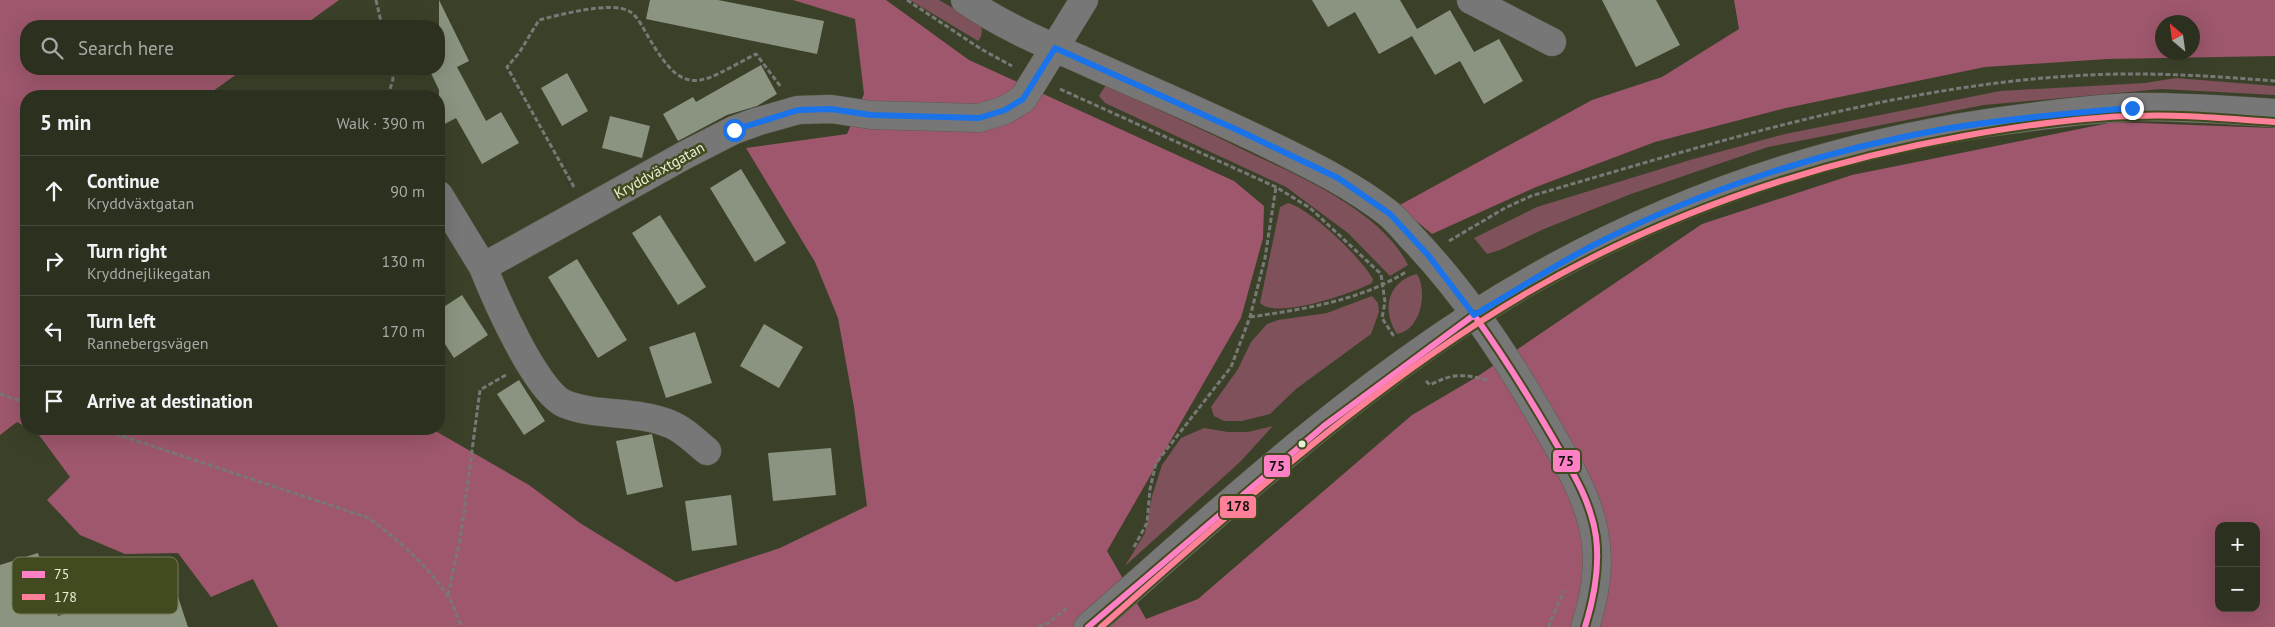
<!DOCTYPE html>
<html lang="en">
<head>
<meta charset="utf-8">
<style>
  body { margin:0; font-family:"PT Sans",sans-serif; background:#383d2c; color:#f1f3f6 }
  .controls { position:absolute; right:15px; bottom:15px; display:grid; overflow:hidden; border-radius:10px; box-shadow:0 5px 20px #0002 }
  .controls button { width:45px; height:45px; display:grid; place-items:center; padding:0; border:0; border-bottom:1px solid #484c3d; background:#2c311f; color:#f1f3f6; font:25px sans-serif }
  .compass { position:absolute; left:2155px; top:15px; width:45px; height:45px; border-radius:50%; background:#2c311f; box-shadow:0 5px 20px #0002; rotate:331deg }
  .stop { position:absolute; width:15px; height:15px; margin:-11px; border:4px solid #1a73e8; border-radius:50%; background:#fff }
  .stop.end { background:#1a73e8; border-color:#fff; box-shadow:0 1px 5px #0008 }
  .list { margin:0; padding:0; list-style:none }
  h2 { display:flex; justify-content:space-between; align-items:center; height:65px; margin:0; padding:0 20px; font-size:21px }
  h2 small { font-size:16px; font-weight:400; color:#a6a9a4 }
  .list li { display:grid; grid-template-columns:32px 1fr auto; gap:15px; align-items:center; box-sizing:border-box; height:70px; padding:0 20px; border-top:1px solid #484c3d }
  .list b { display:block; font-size:19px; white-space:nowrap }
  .list p { margin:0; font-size:16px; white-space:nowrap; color:#a6a9a4 }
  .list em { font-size:16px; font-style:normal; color:#a6a9a4 }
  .icon { flex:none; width:28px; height:28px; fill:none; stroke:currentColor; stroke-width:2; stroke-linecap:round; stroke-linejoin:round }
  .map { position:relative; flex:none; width:2275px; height:627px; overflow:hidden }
  .search { position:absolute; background:#2c311f; box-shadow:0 5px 20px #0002; left:20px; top:20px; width:425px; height:55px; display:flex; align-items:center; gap:12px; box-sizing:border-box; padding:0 18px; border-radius:20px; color:#a6a9a4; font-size:19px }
  .panel { position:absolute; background:#2c311f; box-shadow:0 5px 20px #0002; left:20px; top:90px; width:425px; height:345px; border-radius:20px }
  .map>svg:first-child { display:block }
  .green { fill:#7e515b }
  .forest { fill:#9e576c; fill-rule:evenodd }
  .building { fill:#8b9481 }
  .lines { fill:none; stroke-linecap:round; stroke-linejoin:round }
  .street-casing { stroke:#595f4a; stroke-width:29 }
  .path { stroke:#787876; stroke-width:3; stroke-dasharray:5 2.5; stroke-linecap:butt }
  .street { stroke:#787778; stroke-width:28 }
  .bus-1-casing { stroke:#414b1f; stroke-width:10 }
  .bus-2-casing { stroke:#414b1f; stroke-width:10 }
  .bus-1 { stroke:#ff80c5; stroke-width:6 }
  .bus-2 { stroke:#ff8098; stroke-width:6 }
  .route { stroke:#1a73e8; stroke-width:6 }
  .bus-dot { fill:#e8efd7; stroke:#414b1f; stroke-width:2 }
  .labels { text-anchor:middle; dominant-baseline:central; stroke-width:5; stroke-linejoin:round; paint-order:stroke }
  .street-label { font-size:15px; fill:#e8efd7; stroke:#414b1f }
  .key { fill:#414b1f; stroke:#737c56; stroke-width:1 }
  .key-label { font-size:14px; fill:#e8efd7 }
  .line-badge { stroke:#414b1f; stroke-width:2 }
  .pale-badge-label { font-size:14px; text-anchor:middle; font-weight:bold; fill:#111 }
</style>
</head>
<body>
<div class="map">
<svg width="2275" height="627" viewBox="0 0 2275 627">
  <rect width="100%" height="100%" fill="#3b4129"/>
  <path class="green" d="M910,0h29l41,24c3,5 2,13 -2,17z
    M2176,78l99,8v9l-113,-6 -178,16 -216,42 -137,47 -87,35 -44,21 -13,4 -13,-16 63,-31 153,-47 95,-26 215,-43 145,-8z
    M1106,85c48,23 96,44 144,68 51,24 132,59 158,112l-18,11 -42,-43 -62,-46 -181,-84 -6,-7z
    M1288,203c24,7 73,55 85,76l-1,4c-19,10 -96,37 -112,20l20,-96z
    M1417,274c11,18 4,56 -20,60 -16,-24 -9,-53 20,-60z
    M1372,296l6,7 1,9 -8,22 -75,55 -26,25 -28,7h-18l-10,-5 -3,-9 27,-38 13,-27 16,-18 11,-4 49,-7z
    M1273,426l-33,36 -115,104 20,-33 7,-37 10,-31 19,-27 23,-10 24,4h20z"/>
  <path class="forest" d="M0,0h339l-36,26h-277v43h218l-38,27h-180v331l-9,-5 -17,13z
    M793,0h93l83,60 265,121 30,25 -1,32 -22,80 -134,233 39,68 52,-20 214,-184 63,-37 227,-154 150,-49 262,-53 159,6 2,-3v502h-1997l-25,-48 -42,18 -33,-44 -53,1 -45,-19 -33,-35 23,-23 -31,-42 -10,-6h403l97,56 51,38 96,59 104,-34 87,-42 -13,-99 -16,-89 -23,-56 -69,-114 101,-14 17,-40 -9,-75zM2219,526h37v82h-37z
    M1734,0h541v56l-168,3 -122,8 -199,41 -131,34 -119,45 -104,47 -34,-28 194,-106 70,-23 77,-48zM2162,22h30v30h-30z"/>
  <path class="building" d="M439,0l30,61 -12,6 29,54 15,-9 18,31 -37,21 -26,-46 -17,9v-37l-10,-21h10z
    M650,0h68l106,21 -7,33 -171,-35z
    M1312,0h88l17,29 33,-19 24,42 25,-13 24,42 -39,23 -24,-43 -25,14 -23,-39 -33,18 -24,-42 -27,15z
    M1602,0h54l24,45 -44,22z
    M761,65l16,29 -20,12 -30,9 -49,26 -15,-27 30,-17 3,5z
    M567,73l21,38 -26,15 -21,-38z
    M610,116l40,10 -8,32 -40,-10z
    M741,169l45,74 -31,19 -45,-74z
    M660,215l46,72 -28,18 -46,-72z
    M577,259l50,81 -29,18 -50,-81z
    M462,295l26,40 -34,23 -15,-23v-25z
    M764,324l39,23 -24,41 -39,-22z
    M695,332l17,51 -46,15 -17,-51z
    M519,380l26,41 -21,14 -27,-41z
    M652,434l11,53 -36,8 -11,-54z
    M831,448l5,47 -63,6 -5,-48z
    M731,495l6,50 -45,6 -7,-50z
    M38,553l20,63 114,-37 16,48h-188v-62z"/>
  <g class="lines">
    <defs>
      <path id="street" d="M965,0c35,24 75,42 115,59 64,29 129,56 192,87 41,20 80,39 116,67 10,8 18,19 27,28 50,53 92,116 128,179 43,75 71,119 42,207
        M1471,0l81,42
        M439,195l44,72
        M707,451c-11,-9 -24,-22 -37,-27 -33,-14 -72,-7 -105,-20 -29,-12 -70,-107 -82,-137l202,-112 49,-25 22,-8 42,-12 33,-1 40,6 108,3 26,-8 18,-11 61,-99
        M1088,627c104,-91 207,-186 320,-267 173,-126 367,-205 579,-237 48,-7 98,-14 147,-16 47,-1 94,3 141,6"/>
    </defs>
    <use href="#street" class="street-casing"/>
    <path class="path" d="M376,0l6,26
      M907,0l74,49 31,17
      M1060,89l216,98 34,21 71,66 4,28 -3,16 13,20
      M388,96l5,-17 -2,-10
      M574,187l-67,-120 12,-14 20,-33c20,-5 71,-19 90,-9 9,5 15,19 20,27 37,64 52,44 107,16l25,33
      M1449,241l56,-33 26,-12c182,-53 367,-112 558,-121 62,-3 124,1 186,6
      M1250,317c54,-8 109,-16 156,-45
      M1426,381l4,4c23,-12 32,-11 57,-5
      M0,394l26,9
      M101,429l268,89c29,22 57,46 78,77 7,9 10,22 15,32
      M1134,547l13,-24 3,-34 6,-26 75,-96 19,-50 15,-59 11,-71
      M448,595l13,-61 19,-144 26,-15
      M1038,627l10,-4 20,-16
      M1548,627l16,-36"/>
    <use href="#street" class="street"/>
    <defs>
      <path id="bus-1" d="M1474,315c29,40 55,82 80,125 18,31 37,61 42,97 4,31 -2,61 -11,90
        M1088,627l236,-201 150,-111"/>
      <path id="bus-2" d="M1101,627c121,-107 241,-216 377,-304 148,-96 313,-156 486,-187 56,-10 114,-19 171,-20 47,-2 93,3 139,6"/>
    </defs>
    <use href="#bus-1" class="bus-1-casing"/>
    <use href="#bus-2" class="bus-2-casing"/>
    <use href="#bus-1" class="bus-1"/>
    <use href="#bus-2" class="bus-2"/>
  </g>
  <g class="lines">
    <path class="route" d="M734,130l64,-20 33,-1 40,6 108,3 26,-8 18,-11 32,-51 189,85 94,45 52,36 38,41 46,60c40,-23 79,-49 120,-70 107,-55 232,-95 350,-116 62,-10 125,-16 188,-21"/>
  </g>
  <circle class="bus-dot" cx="1302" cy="444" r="4.5"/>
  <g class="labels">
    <g class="street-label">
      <text transform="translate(659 170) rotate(-29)">Kryddväxtgatan</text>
    </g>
  </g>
  <rect x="12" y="557" width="166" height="57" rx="8" class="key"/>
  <rect x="22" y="571" width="23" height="7" fill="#ff80c5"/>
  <rect x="22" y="594" width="23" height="6" fill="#ff8098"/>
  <g class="key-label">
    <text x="54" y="579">75</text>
    <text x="54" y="602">178</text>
  </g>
  <g class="line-badge">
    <rect x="1552" y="449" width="29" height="24" rx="5" fill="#ff80c5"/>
    <rect x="1263" y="454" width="28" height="24" rx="5" fill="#ff80c5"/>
    <rect x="1219" y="495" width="38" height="24" rx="5" fill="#ff8098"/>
  </g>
  <g class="pale-badge-label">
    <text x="1566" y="466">75</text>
    <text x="1277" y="471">75</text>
    <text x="1238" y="511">178</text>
  </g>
</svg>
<div class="controls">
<button>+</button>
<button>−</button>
</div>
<svg class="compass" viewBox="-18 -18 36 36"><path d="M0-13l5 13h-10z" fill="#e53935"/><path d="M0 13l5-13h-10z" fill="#a6a9a4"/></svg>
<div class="stop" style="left:734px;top:130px"></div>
<div class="stop end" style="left:2132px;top:108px"></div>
<div class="search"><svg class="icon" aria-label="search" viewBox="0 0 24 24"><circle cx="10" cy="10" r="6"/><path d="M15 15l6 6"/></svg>Search here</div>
<section class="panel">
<h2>5 min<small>Walk · 390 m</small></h2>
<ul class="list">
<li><svg class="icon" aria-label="ahead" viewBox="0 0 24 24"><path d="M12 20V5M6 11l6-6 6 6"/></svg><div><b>Continue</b><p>Kryddväxtgatan</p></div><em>90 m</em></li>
<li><svg class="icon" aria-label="right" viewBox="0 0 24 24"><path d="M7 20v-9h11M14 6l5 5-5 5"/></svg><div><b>Turn right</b><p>Kryddnejlikegatan</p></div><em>130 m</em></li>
<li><svg class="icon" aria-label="left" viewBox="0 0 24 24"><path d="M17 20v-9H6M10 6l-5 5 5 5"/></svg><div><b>Turn left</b><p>Rannebergsvägen</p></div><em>170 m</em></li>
<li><svg class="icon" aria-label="arrive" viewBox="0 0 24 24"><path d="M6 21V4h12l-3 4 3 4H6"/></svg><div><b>Arrive at destination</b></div></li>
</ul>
</section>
</div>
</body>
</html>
